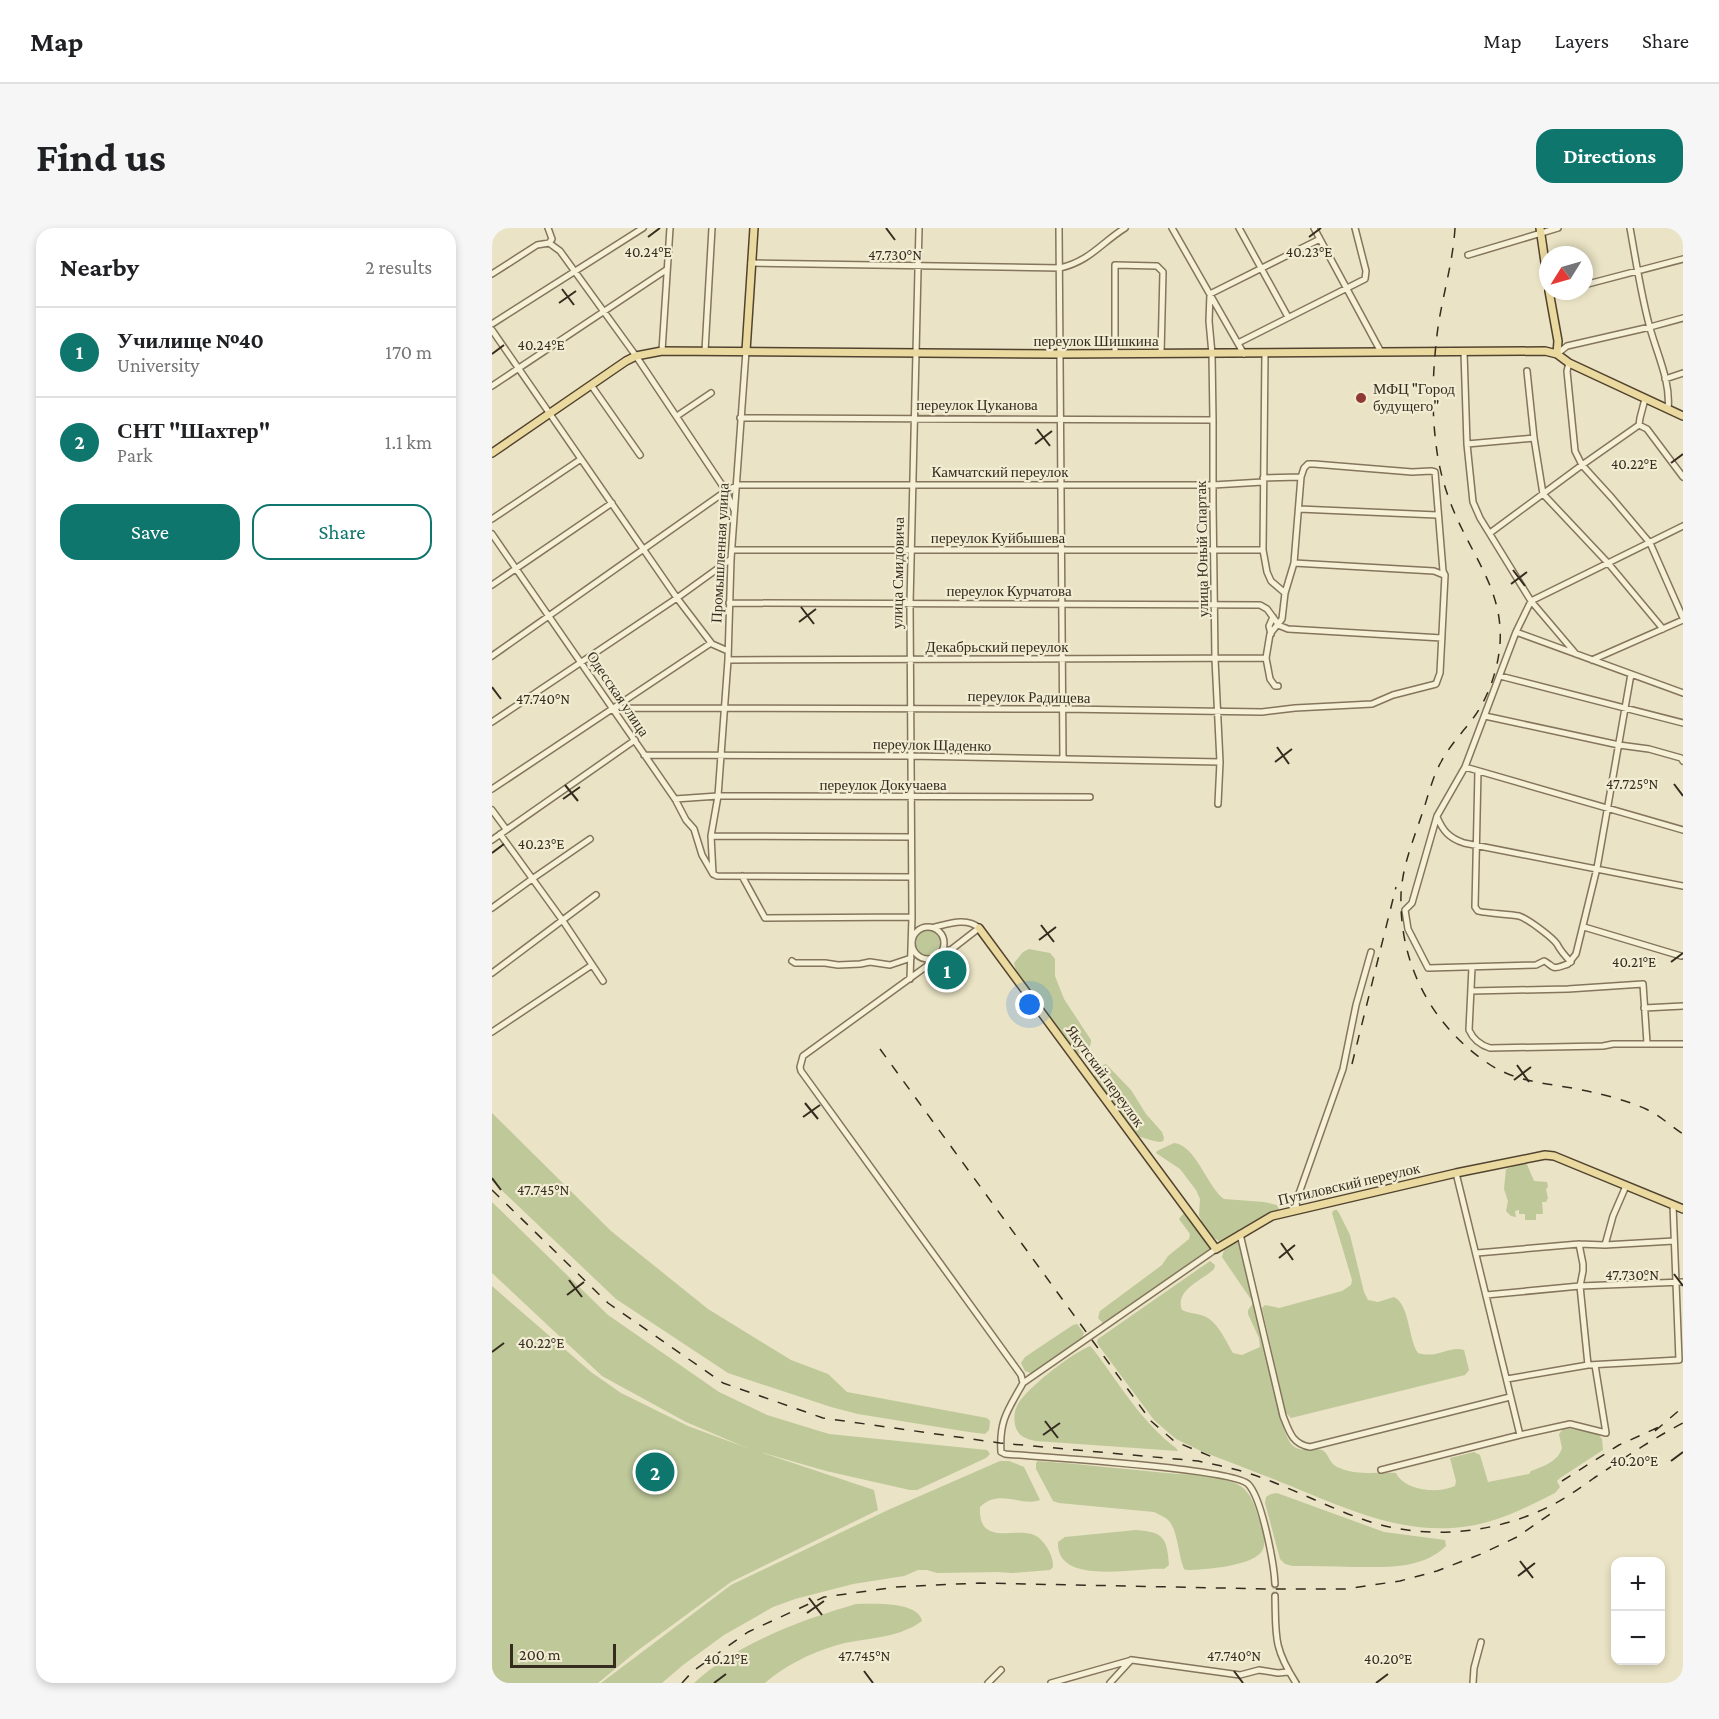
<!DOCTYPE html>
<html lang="en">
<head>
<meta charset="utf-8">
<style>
  body { margin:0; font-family:"Crimson Pro",serif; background:#f6f6f6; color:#202124 }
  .controls { position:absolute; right:18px; bottom:18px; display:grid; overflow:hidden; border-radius:12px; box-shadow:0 3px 9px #0003 }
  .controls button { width:54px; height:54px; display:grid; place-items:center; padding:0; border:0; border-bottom:2px solid #e0e0e0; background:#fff; color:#202124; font:30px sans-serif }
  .compass { position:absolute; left:1047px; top:18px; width:54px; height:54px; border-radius:50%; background:#fff; box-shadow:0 3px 9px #0003; rotate:233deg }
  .scale { position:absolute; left:18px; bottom:15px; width:106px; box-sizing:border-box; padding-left:6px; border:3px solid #352c1f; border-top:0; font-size:16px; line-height:21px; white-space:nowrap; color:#352c1f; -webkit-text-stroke:4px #f2ecd3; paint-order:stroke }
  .you { position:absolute; left:538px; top:777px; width:21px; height:21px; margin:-15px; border:4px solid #fff; border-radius:50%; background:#1a73e8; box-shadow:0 0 0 9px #1a73e833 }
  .badge { display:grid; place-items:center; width:39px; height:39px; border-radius:50%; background:#0f766e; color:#fff; font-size:20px; font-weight:700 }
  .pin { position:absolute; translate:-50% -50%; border:3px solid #fff; box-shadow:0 2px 6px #0006 }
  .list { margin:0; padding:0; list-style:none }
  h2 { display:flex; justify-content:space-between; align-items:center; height:78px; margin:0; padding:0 24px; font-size:26px }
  h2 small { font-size:20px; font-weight:400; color:#757577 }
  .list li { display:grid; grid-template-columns:39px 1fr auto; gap:18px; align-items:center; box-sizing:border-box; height:90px; padding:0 24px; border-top:2px solid #e0e0e0 }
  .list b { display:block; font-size:22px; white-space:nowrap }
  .list p { margin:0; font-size:20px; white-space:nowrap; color:#757577 }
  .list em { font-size:20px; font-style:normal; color:#757577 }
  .actions { display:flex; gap:12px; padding:18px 24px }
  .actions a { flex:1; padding:14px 0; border:2px solid #0f766e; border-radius:18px; text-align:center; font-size:21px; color:#0f766e }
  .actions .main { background:#0f766e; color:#fff }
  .map { position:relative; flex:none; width:1191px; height:1455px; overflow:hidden; border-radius:18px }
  header { display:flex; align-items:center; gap:36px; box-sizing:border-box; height:84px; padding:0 30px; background:#fff; border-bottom:2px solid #e0e0e0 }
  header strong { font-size:28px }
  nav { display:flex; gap:33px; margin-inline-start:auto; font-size:21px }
  .intro { display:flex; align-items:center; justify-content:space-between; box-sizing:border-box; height:144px; padding:0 36px }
  h1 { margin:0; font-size:42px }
  .button { padding:15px 27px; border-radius:18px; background:#0f766e; color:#fff; font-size:21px; font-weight:700 }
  main { display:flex; gap:36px; padding:0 36px }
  aside { flex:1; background:#fff; border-radius:18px; box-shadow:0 3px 9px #0003 }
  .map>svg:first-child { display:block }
  .green { fill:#bec899 }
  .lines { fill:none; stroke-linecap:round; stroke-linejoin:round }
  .minor-tunnel { stroke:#c6bea4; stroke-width:5; stroke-dasharray:5 2.5; stroke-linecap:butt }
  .minor-casing { stroke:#84755c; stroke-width:8 }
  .major-casing { stroke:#524330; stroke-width:10 }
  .minor { stroke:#f6f0d7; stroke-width:5 }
  .major { stroke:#ebda9f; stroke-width:7 }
  .rail { stroke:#352c1f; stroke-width:1.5; stroke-dasharray:10 10; stroke-linecap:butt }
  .ticks { fill:none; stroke:#352c1f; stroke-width:2 }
  .poi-dot { fill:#8e3931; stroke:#f2ecd3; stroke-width:2 }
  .labels { text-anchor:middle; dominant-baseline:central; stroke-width:4.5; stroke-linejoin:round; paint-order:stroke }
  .street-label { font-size:15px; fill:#352c1f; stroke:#f2ecd3 }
  .poi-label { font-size:15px; fill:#352c1f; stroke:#f2ecd3; text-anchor:start }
  .ticks-label { font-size:15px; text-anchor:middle; fill:#352c1f; stroke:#f2ecd3; stroke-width:4.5; stroke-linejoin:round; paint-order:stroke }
</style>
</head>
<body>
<header>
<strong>Map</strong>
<nav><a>Map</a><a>Layers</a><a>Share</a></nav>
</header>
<div class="intro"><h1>Find us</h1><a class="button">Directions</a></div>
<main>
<aside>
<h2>Nearby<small>2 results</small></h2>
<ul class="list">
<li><span class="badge">1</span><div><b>Училище №40</b><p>University</p></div><em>170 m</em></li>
<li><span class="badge">2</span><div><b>СНТ &quot;Шахтер&quot;</b><p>Park</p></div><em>1.1 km</em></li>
</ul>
<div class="actions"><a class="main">Save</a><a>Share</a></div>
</aside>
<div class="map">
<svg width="1191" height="1455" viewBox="0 0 1191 1455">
  <rect width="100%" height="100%" fill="#eae3c5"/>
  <path class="green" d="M422 715a14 14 0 1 1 28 0a14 14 0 1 1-28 0Z
    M537,721l21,4 5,6v17l9,23 27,41c0,8 -4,11 -11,14l-6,-2 -58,-81 -2,-8 9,-11z
    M614,836l25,26 15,24 16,18 2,6 -1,3 -3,1 -6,-1 -17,-5 -43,-56c0,-6 7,-15 12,-16z
    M0,885l119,118 97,78 83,51 37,14 19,18 140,26 3,3 -1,9 -4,4 -16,-2 -111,-18 -27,-7 -103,-34 -112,-74 -124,-118z
    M682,915c22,2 33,44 50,56l40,3 13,3 3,6 -19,7 -33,21 -9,2 -5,-3 -12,-16 -3,-7 1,-16 -4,-9 -16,-21 -24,-16 1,-2z
    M1034,934l8,19 13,1 1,5 -2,2 2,9 -2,4h-4l1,12h-7v6h-11v-6h-6v-4l-4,1 1,6 -5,-1 -5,-5 2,-10 -4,-12 2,-20z
    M0,974l116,113 111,77 48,23 62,19 158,16 3,4 -4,4 -69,32h-7l-84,-19 -66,-19 114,38 4,20 -147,72 -94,69 -39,32h-106v-397l99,86 30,21 67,33 59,22 -61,-26 -84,-46 -110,-103z
    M842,982h3l2,3 11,22 14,57 4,8 10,2 16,-5c16,8 14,42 24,56 21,6 31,-8 46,-3l5,20 -4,5 -174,43 -5,-5 -24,-105 3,-3 14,3 63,-17 9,-6 1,-5 -20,-67z
    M691,986l5,1 22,30v5l-102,71 -5,2 -5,-5 2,-7 62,-46 6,-9 21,-17 1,-5 -11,-15z
    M744,1013l4,3c10,41 19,81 28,122 4,15 14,69 24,79 9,9 24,2 30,5 6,2 7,13 15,17 20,9 38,5 59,6 9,18 42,21 59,13l1,-5 -6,-23 24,-6 6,3 8,27 41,-8 2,-3c11,-4 28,-10 31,-23l-3,-14 4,-5 4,-1 31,6 4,5 1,11 -43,28 -3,3 3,6 -5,6c-26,13 -51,26 -80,32 -71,14 -133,-19 -197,-44 -25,-10 -51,-20 -77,-30l-25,-12 -22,-19 -55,-74 -2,-4 1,-3 112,-78 5,4 -1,4c-11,11 -40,21 -32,41 8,4 16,3 24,7 12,6 20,24 27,36l9,2 18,-8 -1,-9 -11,-24v-4l4,-5v-4l-30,-44 2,-7z
    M585,1096l7,9 -2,5 -4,4 -42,29 -5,2 -6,-2 -4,-8 4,-6 48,-32z
    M598,1118l3,3c26,34 48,73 83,99l2,3 -142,-10c-11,-2 -18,-5 -21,-16 -1,-7 -1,-13 2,-19 8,-17 54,-52 73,-60z
    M508,1233h9l15,6 16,33c-19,7 -41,-12 -60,7 -2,40 34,20 54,28 7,3 10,8 14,14 3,6 5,10 5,18l-3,3 -37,3 -16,-1 -60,1 -10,-3h-9l-14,6 -51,8 -58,15 -22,8 -49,28 -41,30 -21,18h-61l130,-98 157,-75z
    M546,1233c43,3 85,8 128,12 22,2 50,1 71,11 12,6 16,17 20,29 3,10 10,26 6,36 -6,17 -60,21 -76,21l-3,-1c-6,-14 -6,-41 -17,-50 -4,-3 -9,-5 -13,-7l-95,-9 -6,-2 -17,-32v-6z
    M785,1265l107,39 61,8 1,6c-25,24 -60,21 -93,21 -20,-1 -40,-1 -60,-1l-8,-2 -5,-5 -15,-56 1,-6 5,-3z
    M644,1302c28,2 31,8 33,35l-5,4c-27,-2 -108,18 -106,-27l7,-5z
    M364,1376c16,0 62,-3 66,17 -26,19 -59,16 -88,25 -24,7 -51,21 -69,37h-71c42,-39 107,-63 162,-79z"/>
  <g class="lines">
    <path class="minor-tunnel" d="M783,1356v12"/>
    <defs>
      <path id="minor" d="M56,0l4,11 -3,4 11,8 76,105 90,135 8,19
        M567,0l4,531
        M680,0l72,126
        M747,0l49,89
        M822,0l67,124
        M1138,0c6,33 11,67 20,100 7,26 21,54 18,81
        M1190,0l1,4
        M976,27l90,-27
        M259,35l309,5c30,-7 41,-25 65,-40
        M0,46l45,-29 12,-2
        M1092,57l99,-26
        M1058,67l14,-4
        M0,96l151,-96
        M0,102l185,268 35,46 16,7
        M746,115l127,-64 1,-8 -11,-43
        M170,123l8,-123
        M213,123l7,-123
        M254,123l-15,208 -3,101 -10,136 -7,40 2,38 4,2 194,1
        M972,124l3,92 6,58 7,16 51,83 45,53
        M773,125l-2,197 4,22 4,9 14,12
        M623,126v-89l42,1 6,6 -2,82
        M1065,126l10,-8 83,-19 33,-9
        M1077,135l-2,8 8,80 7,14 30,33 38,45 33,75
        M1035,143l7,67 9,56 65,69 55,66
        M1173,151l18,-6
        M99,157l49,70
        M0,158l174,-116
        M185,188l34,-23
        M248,190l473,2
        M1147,197l8,4 36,48
        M975,216l67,-6
        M771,250l38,-1
        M807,281l138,6
        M0,291l89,-60
        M998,305l92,-68 57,-40 1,-7 5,-19
        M0,306l183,265 11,21 8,9 8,26 11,19
        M241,322h530
        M802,335l140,8 10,4
        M0,357l120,-82
        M237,375l531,2 7,4 11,15
        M786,397l10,4 154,9
        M1024,404l167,61
        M779,406l-2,-8 4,-9
        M0,428l234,-165 12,-6h475l50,-3
        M236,432l538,-2
        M1100,432l91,-40
        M1139,446l-34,194 -21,86 -8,10c-4,1 -11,5 -15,3 -2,-1 -6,-5 -9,-6l-8,4 -108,3 -20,-39 -3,-19 7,-7 25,-87 28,-49 51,-135 15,-31 152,-75
        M1008,448l183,47
        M121,480l450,1 199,3 33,-4 77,-4 21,-9 43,-11 4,-11 5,-98 -2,-4 -8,-99 -4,-1 -19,1 -98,-8h-6l-4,4 -3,9 -7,86 -9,30 -3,26 -12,15 -4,24 4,21 5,7h3
        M993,488l134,29 30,4 32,9 2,3
        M0,494l185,-124 54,-39
        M152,527l266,1 310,6
        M973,539l218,63
        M986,543l-3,136c1,1 2,3 3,4 3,2 33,3 41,5 9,3 33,21 38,28 4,8 8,12 14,18
        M0,561l219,-146
        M183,571l43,-3 372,1
        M726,576l2,-42 -5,-103 -2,-155v-84l-1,-66 -3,-33 1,-27 110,-55
        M0,582l14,19
        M945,589c6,14 12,21 27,26l219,43
        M8,606l63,87 40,60
        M219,608l200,1
        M0,612l143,-100
        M250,648l23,42 147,-1
        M0,680l40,-29 58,-40
        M420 715a16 16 0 1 1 32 0a16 16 0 1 1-32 0Z
        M443,699c13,-3 32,-10 44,1l-27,21 -11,5
        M1092,699l97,29
        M444,729l-5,6 -128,93 -3,11 1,4 215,297 5,7 2,8
        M300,733l3,2h30l13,2 22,-1 10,-2 20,3 21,-7
        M980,739l-3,63c4,9 11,15 21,18l113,-2 10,-2h70
        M0,745l104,-78
        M418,751l2,-62 -2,-314 9,-375
        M979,763l97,-2 75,-5 4,59
        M1152,780l39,-2
        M0,804l100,-67
        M964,945l64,262
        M805,982l-1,-8 47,-133 13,-64 15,-53
        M748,1006l43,182c6,15 9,28 27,31l200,-50
        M1087,1016l4,20v7l-3,15 8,79
        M1113,1017l8,-29 13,-30
        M724,1021l-193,134c-15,27 -24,37 -22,69l4,2c35,3 227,14 243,30 14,14 26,80 27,100
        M985,1025l102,-9 26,1 69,-4
        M994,1067l94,-9 103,-4
        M1015,1151l81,-14 91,-5 -6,-155
        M889,1242l139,-35 50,-11 36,9 -11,-68
        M783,1368c1,40 -2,51 21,87
        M496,1455l13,-13
        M559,1455l81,-23 108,15 19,-5 19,3 10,-1
        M618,1455l21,-23
        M981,1455l1,-15 7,-26"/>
      <path id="major" d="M1048,0l8,55
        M1057,63l9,50 -1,13
        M254,123l8,-123
        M0,225l134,-92 10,-5 26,-5 393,3 490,-3 12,3 12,9 114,53
        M487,700l237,321 56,-33 184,-43 89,-18 9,1 129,53"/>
    </defs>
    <use href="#minor" class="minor-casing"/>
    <use href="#major" class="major-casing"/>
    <use href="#minor" class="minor"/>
    <use href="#major" class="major"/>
    <path class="rail" d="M963,0c-2,34 -12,66 -17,99 -5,38 -7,79 -2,117 3,29 13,59 26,85 19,39 41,69 38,115 -2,25 -11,52 -26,73 -11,15 -24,28 -33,45 -9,16 -13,35 -19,52 -9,27 -20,53 -21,81 -2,68 30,129 85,167 31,22 66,21 101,29 19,4 41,10 59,18 13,6 25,17 37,25
      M388,821l271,372 23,20 43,18
      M860,836l44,-177
      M0,962l116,113 115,80 100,35 177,25 198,18c18,4 35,7 53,13 42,14 81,36 123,49 58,17 124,10 178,-18 14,-7 28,-17 42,-27 29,-19 58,-39 89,-55
      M1163,1203l28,-24
      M1070,1253l57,-36 42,-19
      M190,1455l11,-12 55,-39 76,-35 72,-10 83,-4 291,6h75l55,-8 37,-10 44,-17 36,-17 39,-27"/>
  </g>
  <path class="ticks" d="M394,0l9,12M156,9l12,-9M817,9l12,-9M70,61l12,16M67,75l17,-12M0,126l12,-9M545,201l13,17M543,216l17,-13M1179,235l12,-9M1021,342l12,16M1019,356l16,-12M309,379l13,17M307,394l17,-13M0,459l9,12M785,519l12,17M783,534l17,-13M1182,556l9,12M73,557l13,16M71,571l17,-12M0,625l12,-9M549,697l13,17M547,712l17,-13M1179,734l12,-9M1025,837l12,17M1022,852l17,-13M313,875l13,16M311,889l17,-12M0,950l9,12M789,1015l12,17M787,1030l16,-13M1182,1046l9,12M77,1052l13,17M75,1067l17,-13M0,1124l12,-9M553,1193l13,17M551,1207l17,-12M1179,1233l12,-9M1028,1333l13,17M1026,1348l17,-13M317,1370l13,17M315,1385l17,-12M372,1443l9,12M742,1443l9,12M222,1455l12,-9M884,1455l12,-9"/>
  <circle class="poi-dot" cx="869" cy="170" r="6"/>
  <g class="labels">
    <g class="street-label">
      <text x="604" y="113">переулок Шишкина</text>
      <text x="485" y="177">переулок Цуканова</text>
      <text x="508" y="244">Камчатский переулок</text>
      <text x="506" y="310">переулок Куйбышева</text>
      <text transform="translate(710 321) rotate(-91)">улица Юный Спартак</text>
      <text transform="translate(228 325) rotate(-87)">Промышленная улица</text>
      <text transform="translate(406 345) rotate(-89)">улица Смидовича</text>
      <text x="517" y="363">переулок Курчатова</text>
      <text x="505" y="419">Декабрьский переулок</text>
      <text transform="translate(126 466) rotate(56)">Одесская улица</text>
      <text transform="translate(537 469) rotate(1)">переулок Радищева</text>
      <text transform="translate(440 517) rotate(1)">переулок Щаденко</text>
      <text x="391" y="557">переулок Докучаева</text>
      <text transform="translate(613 848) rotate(54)">Якутский переулок</text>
      <text transform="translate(857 956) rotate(-13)">Путиловский переулок</text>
    </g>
    <g class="poi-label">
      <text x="881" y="161">МФЦ "Город<tspan x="881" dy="17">будущего"</tspan></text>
    </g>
  </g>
  <g class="ticks-label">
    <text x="156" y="29">40.24°E</text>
    <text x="817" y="29">40.23°E</text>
    <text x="403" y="32">47.730°N</text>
    <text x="49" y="122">40.24°E</text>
    <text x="1142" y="241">40.22°E</text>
    <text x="51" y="476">47.740°N</text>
    <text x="1140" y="561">47.725°N</text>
    <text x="49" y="621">40.23°E</text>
    <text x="1142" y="739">40.21°E</text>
    <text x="51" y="967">47.745°N</text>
    <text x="1140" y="1052">47.730°N</text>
    <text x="49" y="1120">40.22°E</text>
    <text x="1142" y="1238">40.20°E</text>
    <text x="372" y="1433">47.745°N</text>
    <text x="742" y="1433">47.740°N</text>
    <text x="234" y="1436">40.21°E</text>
    <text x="896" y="1436">40.20°E</text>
  </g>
</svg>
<div class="controls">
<button>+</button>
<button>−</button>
</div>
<svg class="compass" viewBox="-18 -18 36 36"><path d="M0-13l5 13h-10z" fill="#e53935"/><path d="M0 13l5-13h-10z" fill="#757577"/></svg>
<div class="scale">200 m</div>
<div class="you"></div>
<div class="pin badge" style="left:455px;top:742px">1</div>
<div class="pin badge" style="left:163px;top:1244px">2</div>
</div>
</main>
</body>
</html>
